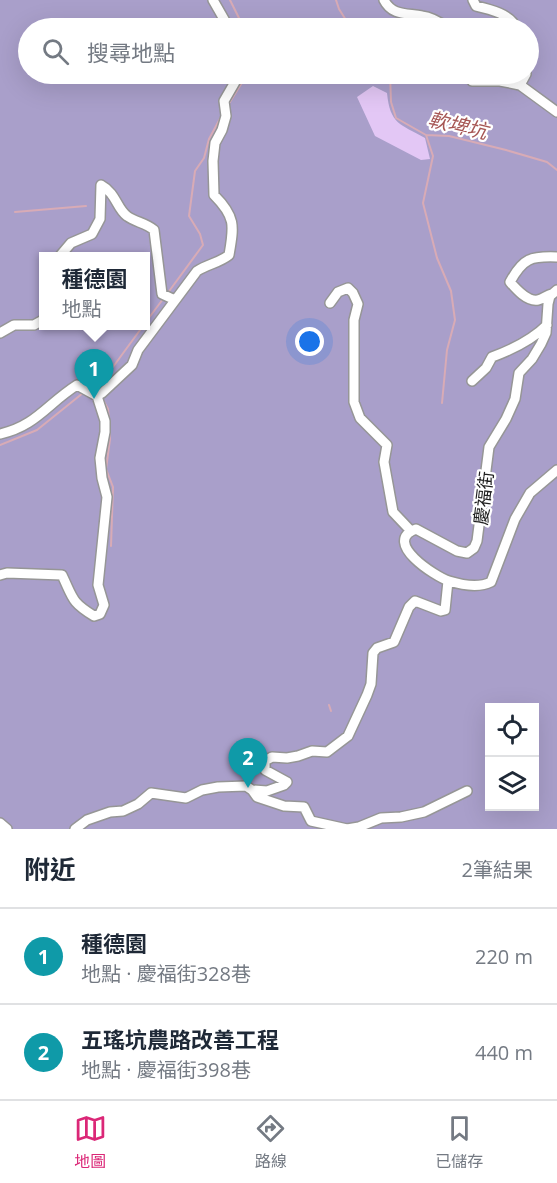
<!DOCTYPE html>
<html lang="zh-TW">
<head>
<meta charset="utf-8">
<style>
  body { margin:0; font-family:"Open Sans","Noto Sans TC",sans-serif; background:#f6f6f7; color:#1f2937 }
  .controls { position:absolute; right:18px; bottom:18px; display:grid; overflow:hidden; border-radius:0px; box-shadow:0 6px 24px #0002 }
  .controls button { width:54px; height:54px; display:grid; place-items:center; padding:0; border:0; border-bottom:2px solid #e0e1e3; background:#fff; color:#1f2937; font:30px sans-serif }
  .you { position:absolute; left:310px; top:342px; width:21px; height:21px; margin:-15px; border:4px solid #fff; border-radius:50%; background:#1a73e8; box-shadow:0 0 0 9px #1a73e833 }
  .badge { display:grid; place-items:center; width:39px; height:39px; border-radius:50%; background:#db2777; color:#fff; font-size:20px; font-weight:700 }
  .pin { position:absolute; translate:-50% -50px; filter:drop-shadow(0 2px 3px #0008) }
  .pin::after { content:''; position:absolute; top:32px; width:21px; height:18px; background:inherit; clip-path:polygon(0 0,100% 0,50% 100%) }
  .popup { position:absolute; left:39px; top:252px; width:111px; height:78px; box-sizing:border-box; display:grid; place-content:center; border-radius:0px; background:#fff; filter:drop-shadow(0 2px 4px #0005); font-size:20px; white-space:nowrap; color:#747a83 }
  .popup b { font-size:22px; color:#1f2937 }
  .popup::after { content:''; position:absolute; left:50%; top:100%; margin-left:-12px; border:12px solid transparent; border-top-color:#fff }
  .list { margin:0; padding:0; list-style:none }
  h2 { display:flex; justify-content:space-between; align-items:center; height:78px; margin:0; padding:0 24px; font-size:26px }
  h2 small { font-size:20px; font-weight:400; color:#747a83 }
  .list li { display:grid; grid-template-columns:39px 1fr auto; gap:18px; align-items:center; box-sizing:border-box; height:96px; padding:0 24px; border-top:2px solid #e0e1e3 }
  .list b { display:block; font-size:22px; white-space:nowrap }
  .list p { margin:0; font-size:20px; white-space:nowrap; color:#747a83 }
  .list em { font-size:20px; font-style:normal; color:#747a83 }
  .icon { flex:none; width:33px; height:33px; fill:none; stroke:currentColor; stroke-width:2; stroke-linecap:round; stroke-linejoin:round }
  .map { position:relative; flex:none; width:557px; height:829px; overflow:hidden }
  .search { position:absolute; background:#fff; box-shadow:0 6px 24px #0002; left:18px; right:18px; top:18px; height:66px; display:flex; align-items:center; gap:15px; box-sizing:border-box; padding:0 21px; border-radius:33px; color:#747a83; font-size:22px }
  .sheet { height:270px; background:#fff }
  nav { display:flex; justify-content:space-around; align-items:center; box-sizing:border-box; height:84px; border-top:2px solid #e0e1e3; background:#fff; font-size:16px; color:#747a83 }
  nav a { display:grid; justify-items:center; gap:3px }
  nav .on { color:#db2777 }
  .map>svg:first-child { display:block }
  .forest { fill:#a99fca; fill-rule:evenodd }
  .park { fill:#e3c7f5 }
  .lines { fill:none; stroke-linecap:round; stroke-linejoin:round }
  .stream { stroke:#d8abb6; stroke-width:2 }
  .minor-casing { stroke:#969696; stroke-width:12 }
  .minor { stroke:#fff; stroke-width:9 }
  .labels { text-anchor:middle; dominant-baseline:central; stroke-width:4.5; stroke-linejoin:round; paint-order:stroke }
  .street-label { font-size:18px; fill:#1f1f1f; stroke:#fff }
  .water-label { font-size:20px; font-style:italic; fill:#a65654; stroke:#fff }
</style>
</head>
<body>
<div class="map">
<svg width="557" height="829" viewBox="0 0 557 829">
  <rect width="100%" height="100%" fill="#e6edef"/>
  <path class="forest" d="M0,0h557v829h-557zM28,28h500v46h-500zM43,256h102v70h-102zM490,708h44v98h-44z"/>
  <path class="park" d="M373,86l14,7c3,31 13,31 38,45l5,21 -9,1 -46,-24 -18,-39z"/>
  <g class="lines">
    <path class="stream" d="M230,0l14,28
      M336,0l3,9 12,19
      M390,74l1,28 5,16 30,17 23,1 57,14 41,12 10,8
      M228,105l15,-24 2,-7
      M426,135l7,21 -10,47 14,55 14,33 4,29 -8,30 -5,53
      M15,212l71,-6
      M167,294l36,-49 -3,-11 -11,-18 6,-45 9,-13 5,-19 13,-24
      M145,323l18,-24
      M90,387l20,-16 33,-45
      M101,396l7,13 1,10
      M109,424l1,15 -4,30 7,18 -2,59
      M0,445l37,-15 46,-37
      M329,705l2,6"/>
    <defs>
      <path id="minor" d="M213,0l16,28
        M384,0c8,16 23,13 38,16 10,1 19,7 26,12
        M473,0l3,6c13,3 35,8 40,22
        M468,74l4,7h28l20,4 37,27
        M520,85l6,-11
        M60,256l11,-13 21,-9 8,-15 1,-34c15,8 16,24 26,31 8,6 19,7 27,14l8,64 13,6
        M557,290l-7,6 -2,8 -2,29 -5,11 -9,15 -13,14 -4,26 -9,20 -17,28 -12,94 -3,7 -7,5 -10,-2 -41,-22c-35,13 20,48 33,52 13,4 30,7 42,1l24,-63 15,-26 27,-23
        M552,294c-5,1 -9,5 -14,6 -11,2 -22,-11 -28,-18 13,-24 21,-26 47,-25
        M330,303l8,-11 10,-4 5,5 5,11 -4,16v82l6,16 27,27 -3,17 9,50 18,19
        M0,333l14,-8h20l9,-5
        M472,381l14,-13 6,-11c19,-7 40,-17 55,-32
        M0,434c36,-8 47,-30 77,-49l20,11 5,-3 30,-28 6,-15 59,-79c11,-7 22,-8 32,-16 5,-29 7,-38 -15,-60l-1,-34 2,-18 7,-13 4,-14 -2,-15 11,-19 2,-8
        M0,575l7,-2 55,2c11,23 9,27 32,41l6,-2 4,-9 -6,-20 9,-88 -5,-19 -2,-20 5,-26v-11l-8,-25
        M252,790l5,7 27,9 20,1 7,14 36,8 12,-2 22,-9 20,-1 23,-5 43,-21
        M0,823l7,6
        M75,829l12,-9 23,-8 13,-1 15,-7 13,-11 35,5 16,-8 16,-3 28,-1 6,4 15,1 17,-6 3,-3 -22,-12v-9l7,-4 15,1 11,-2 14,-5 15,1 21,-16 19,-41 4,-11 2,-31 4,-5 17,-6 15,-35 6,-6 26,10 4,-1 3,-29"/>
    </defs>
    <use href="#minor" class="minor-casing"/>
    <use href="#minor" class="minor"/>
  </g>
  <g class="labels">
    <g class="street-label">
      <text transform="translate(483 498) rotate(-83)">慶福街</text>
    </g>
    <g class="water-label">
      <text transform="translate(458 125) rotate(13)">軟埤坑</text>
    </g>
  </g>
</svg>
<div class="controls">
<button><svg class="icon" aria-label="locate" viewBox="0 0 24 24"><circle cx="12" cy="12" r="6"/><path d="M12 2v4M12 18v4M2 12h4M18 12h4"/></svg></button>
<button><svg class="icon" aria-label="layers" viewBox="0 0 24 24"><path d="M12 4l9 5-9 5-9-5zM3 14l9 5 9-5"/></svg></button>
</div>
<div class="you"></div>
<div class="pin badge" style="left:94px;top:399px;background:#0f9aa8">1</div>
<div class="popup"><b>種德園</b>地點</div>
<div class="pin badge" style="left:248px;top:788px;background:#0f9aa8">2</div>
<div class="search"><svg class="icon" aria-label="search" viewBox="0 0 24 24"><circle cx="10" cy="10" r="6"/><path d="M15 15l6 6"/></svg>搜尋地點</div>
</div>
<section class="sheet">
<h2>附近<small>2筆結果</small></h2>
<ul class="list">
<li><span class="badge" style="background:#0f9aa8">1</span><div><b>種德園</b><p>地點 · 慶福街328巷</p></div><em>220 m</em></li>
<li><span class="badge" style="background:#0f9aa8">2</span><div><b>五瑤坑農路改善工程</b><p>地點 · 慶福街398巷</p></div><em>440 m</em></li>
</ul>
</section>
<nav>
<a class="on"><svg class="icon" aria-label="map" viewBox="0 0 24 24"><path d="M3 6l6-2 6 2 6-2v14l-6 2-6-2-6 2zM9 4v14M15 6v14"/></svg>地圖</a>
<a><svg class="icon" aria-label="directions" viewBox="0 0 24 24"><path d="M12 3l9 9-9 9-9-9zM9 14v-3h6M13 9l2 2-2 2"/></svg>路線</a>
<a><svg class="icon" aria-label="saved" viewBox="0 0 24 24"><path d="M7 4h10v16l-5-4-5 4z"/></svg>已儲存</a>
</nav>
</body>
</html>
